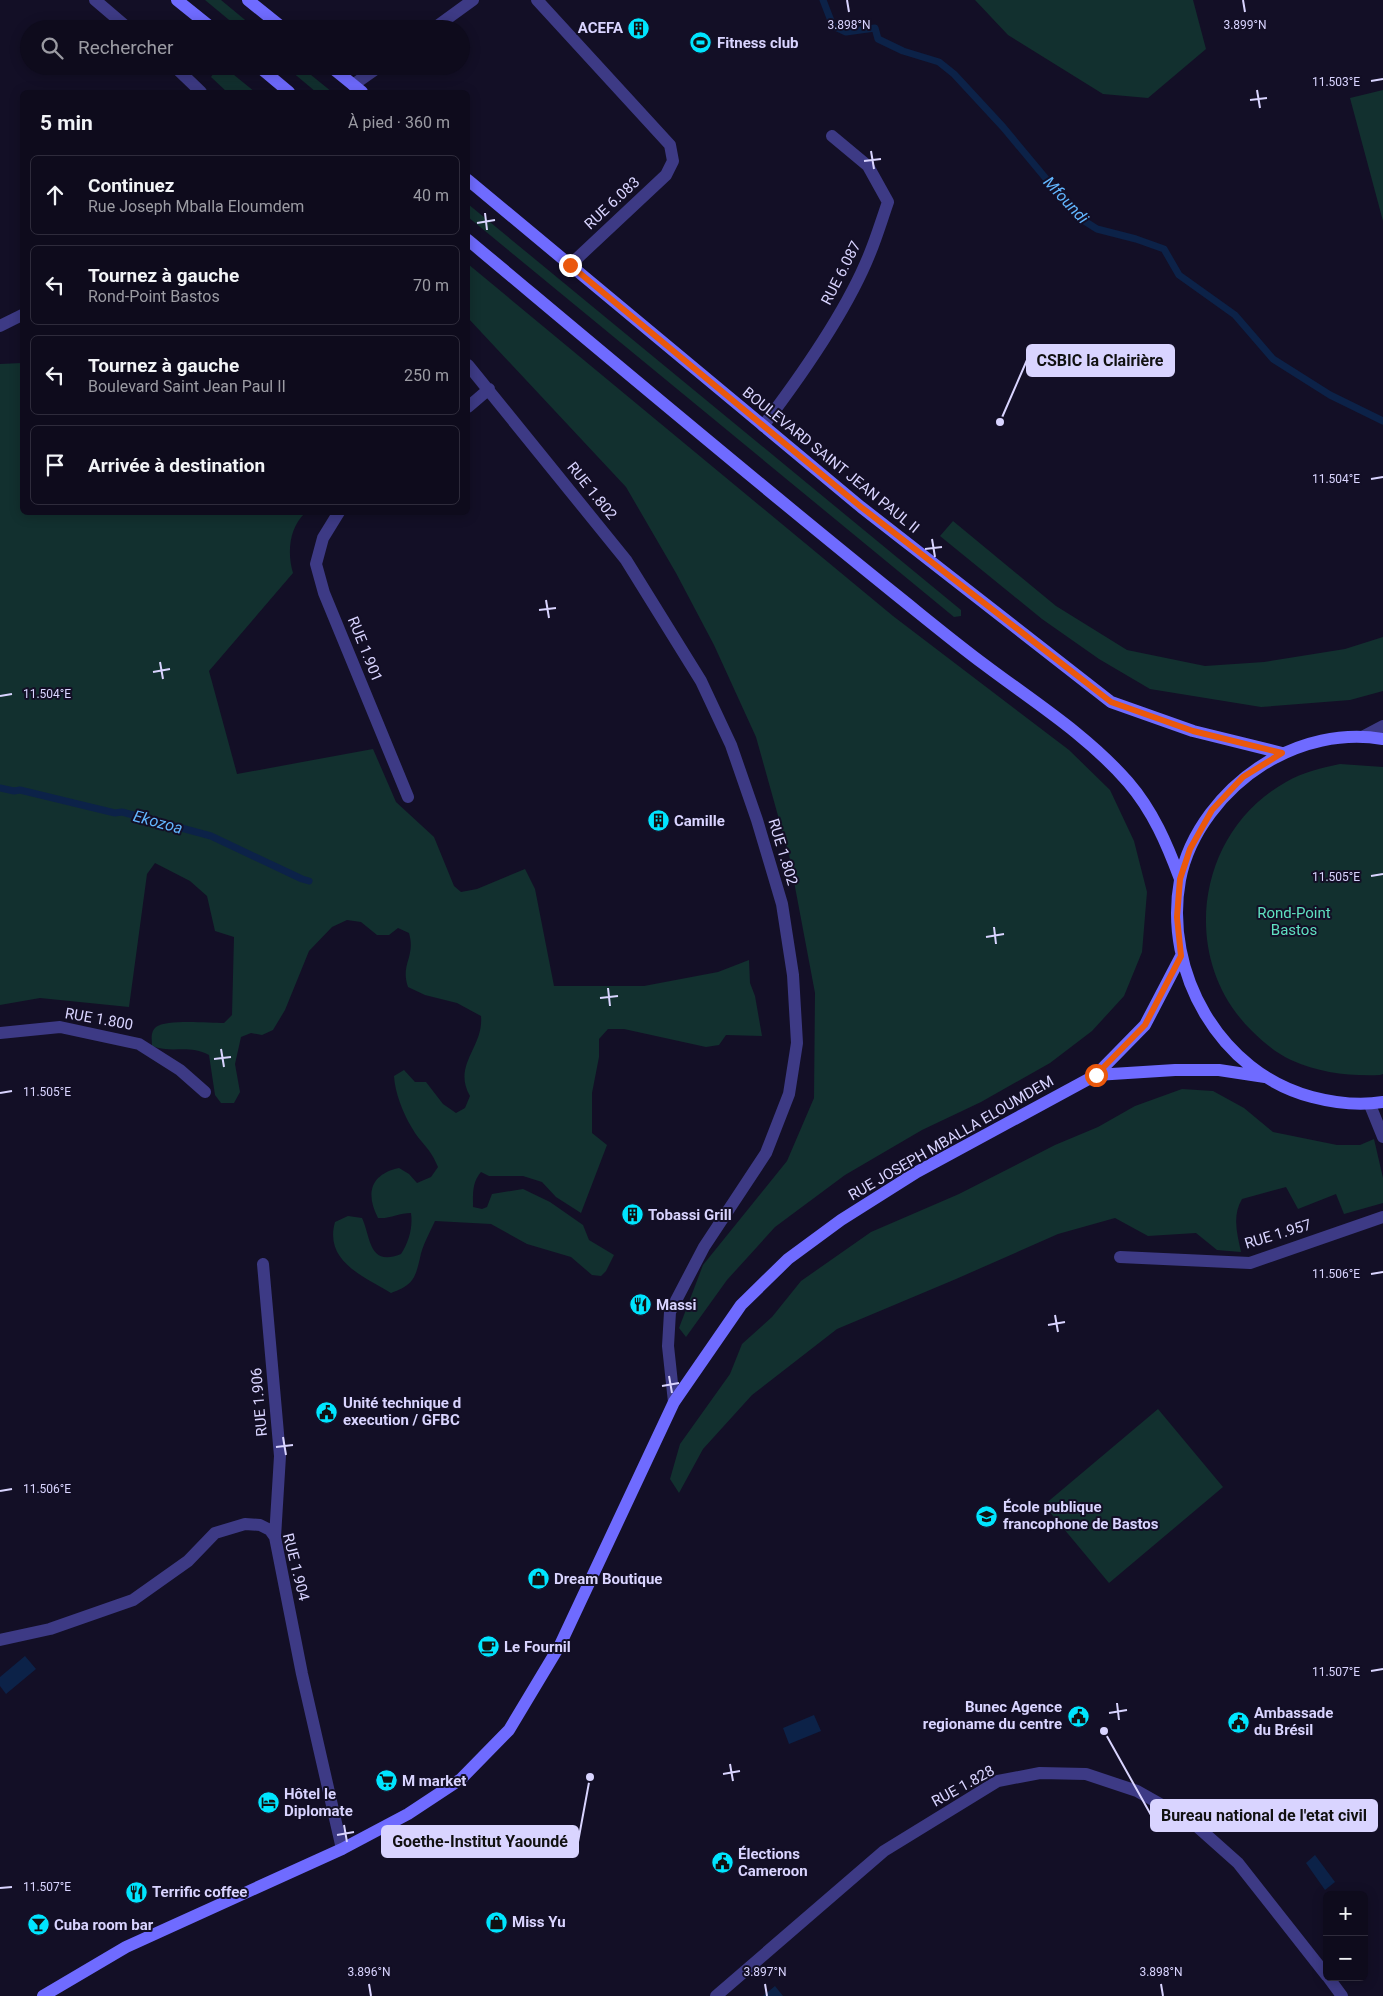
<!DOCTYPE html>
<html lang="fr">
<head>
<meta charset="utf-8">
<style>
  body { margin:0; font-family:Roboto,sans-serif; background:#171425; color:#f1f3f6 }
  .controls { position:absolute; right:15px; bottom:15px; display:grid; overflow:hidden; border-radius:8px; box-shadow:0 2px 12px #0003 }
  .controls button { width:45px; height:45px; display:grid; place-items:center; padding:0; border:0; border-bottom:1px solid #2e2b3b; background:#0e0b1c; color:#f1f3f6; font:25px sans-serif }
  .stop { position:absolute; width:15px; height:15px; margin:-11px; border:4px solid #ea580c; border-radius:50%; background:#fff }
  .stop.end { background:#ea580c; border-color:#fff; box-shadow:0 1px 5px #0008 }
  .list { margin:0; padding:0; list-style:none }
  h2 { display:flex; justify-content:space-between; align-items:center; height:65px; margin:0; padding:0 20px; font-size:21px }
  h2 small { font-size:16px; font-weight:400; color:#9b9ba3 }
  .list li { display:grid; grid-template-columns:32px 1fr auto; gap:15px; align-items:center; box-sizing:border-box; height:80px; margin:0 10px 10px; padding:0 10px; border:1px solid #2e2b3b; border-radius:8px }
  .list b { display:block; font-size:19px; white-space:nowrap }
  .list p { margin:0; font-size:16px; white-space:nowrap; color:#9b9ba3 }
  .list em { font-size:16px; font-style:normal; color:#9b9ba3 }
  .icon { flex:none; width:28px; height:28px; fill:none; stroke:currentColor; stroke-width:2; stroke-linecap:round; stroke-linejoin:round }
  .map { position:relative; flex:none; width:1383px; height:1996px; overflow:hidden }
  .search { position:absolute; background:#0e0b1c; box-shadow:0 2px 12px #0003; left:20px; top:20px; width:450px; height:55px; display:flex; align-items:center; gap:12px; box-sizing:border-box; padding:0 18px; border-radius:28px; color:#9b9ba3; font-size:19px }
  .panel { position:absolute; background:#0e0b1c; box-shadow:0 2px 12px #0003; left:20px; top:90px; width:450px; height:425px; border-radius:8px }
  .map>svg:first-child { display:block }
  .green { fill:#12302f }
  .water { fill:#0c2248 }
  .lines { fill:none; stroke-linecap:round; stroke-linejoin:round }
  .stream { stroke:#0c2248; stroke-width:7 }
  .minor { stroke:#3d3a85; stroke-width:12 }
  .tertiary { stroke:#3d3a85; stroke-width:12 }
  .secondary { stroke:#6f6bff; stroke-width:12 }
  .route { stroke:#ea580c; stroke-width:6 }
  .ticks { fill:none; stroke:#d9d4ff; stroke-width:2 }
  .labels { text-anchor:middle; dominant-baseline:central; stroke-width:4; stroke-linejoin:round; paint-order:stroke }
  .poi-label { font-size:15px; font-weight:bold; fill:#d9d4ff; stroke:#130f26; text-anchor:start }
  .street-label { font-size:15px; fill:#d9d4ff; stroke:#130f26 }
  .park-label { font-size:15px; fill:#5fe0c0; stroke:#130f26 }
  .water-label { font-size:16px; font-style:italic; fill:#62b6ff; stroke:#130f26 }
  .ticks-label { font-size:12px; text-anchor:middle; fill:#d9d4ff; stroke:#130f26; stroke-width:4; stroke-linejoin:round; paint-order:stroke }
  .leader { fill:none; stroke:#d9d4ff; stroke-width:2 }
  .callout-dot { fill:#d9d4ff; stroke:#130f26; stroke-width:2 }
  .callout { fill:#d9d4ff; stroke:#d9d4ff; stroke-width:2 }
  .callout-label { font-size:16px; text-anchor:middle; font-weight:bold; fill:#111 }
</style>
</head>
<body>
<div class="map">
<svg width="1383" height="1996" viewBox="0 0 1383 1996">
  <rect width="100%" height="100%" fill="#130f26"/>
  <path class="green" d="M205,0h16l35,29h-16z
    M975,0h218l13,49 -58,49 -45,-4 -95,-59z
    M219,66h4l32,26h-28l-16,-15z
    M285,66h15l32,26h-16z
    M1383,90v131l-33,-123z
    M468,204l493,406v6l-7,1 -486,-400z
    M468,264l425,352 176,134 41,40 24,51 13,51 -5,60 -18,44 -32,35 -42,32 -69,39 -59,28 -77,45 -70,52 -48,53 -41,57 -7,-9 24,-63 84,-104 27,-63 1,-105 -26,-138 -33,-118 -42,-92 -38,-72 -50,-86 -158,-169z
    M22,363v149l283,1c-16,15 -18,40 -12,60l-84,98 28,103 136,-25 23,53 38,35 20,49 7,6 16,-3 48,-20 10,20 19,97h90l74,-14 31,-12 1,23 5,13 7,40 -36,-1 -7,10 -13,2 -82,-18h-16l-9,10v18l-7,36v40l15,12 -26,68 -25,-16 -14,-15 -19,-6h-34l-8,-4c-9,10 -8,22 -8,35l9,2 5,-2 5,-13 31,-5 27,13 33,23 6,15 25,15 -8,16 -5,5 -9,-1 -21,-18 -44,-13 -36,-20 -56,-3c-5,11 -13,25 -15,37 -5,21 -7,27 -29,35 -28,-17 -67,-32 -56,-71l13,-6 14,2c9,19 6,49 39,36 8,-12 12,-27 10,-41 -12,0 -21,6 -33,5 -13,-25 -7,-44 21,-50l10,6 8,9 14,-6 7,-10c-8,-20 -17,-23 -26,-39 -9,-15 -17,-35 -18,-52l10,-6 11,12h11l17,22 13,9 9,-5 5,-12c-18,-31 14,-49 11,-80l-24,-13 -32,-8 -17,-8c-8,-23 8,-30 1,-54l-11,-5 -9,7h-12l-16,-13 -14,-2 -15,7 -23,24 -24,59 -12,20 -11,5 -11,-2 -10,4 -6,27 5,28 -6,11h-13l-6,-8 -6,-40c-21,-11 -36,-1 -57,-9 0,-6 -2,-14 4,-19 10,-8 53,-4 68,-4l8,-8 2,-78 -19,-6 -8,-35 -17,-15 -35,-18 -8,11 -18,133 -89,-9 -40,7v-641z
    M953,521l103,85 71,44 78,16 59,-4 81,-13 38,-12v54l-33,9 -89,7 -111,-18 -51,-30 -57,-40 -102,-83z
    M1340,764l43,3v307l-3,1c-32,1 -60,-2 -89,-15 -15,-7 -28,-18 -39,-29 -74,-72 -56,-199 34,-249 17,-10 36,-14 54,-18z
    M1182,1089l31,2 31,17 29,24 64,13h23l14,-6 9,39v25l-39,11 -8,-20 -38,15 -12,-22 -44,12c-10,17 -5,34 -1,53l-24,-2 -21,-17 -48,3 -33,-18 -57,16 -102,45 -119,50 -85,66 -49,54 -24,44 -9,-14 10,-35 50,-70 12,-30 30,-27 29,-36 70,-49 88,-38 96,-49 43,-18 37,-21z
    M1158,1409l65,78 -114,96 -65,-78z"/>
  <path class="water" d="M25,1656l11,13 -30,25 -6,-8v-9z
    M814,1715l7,16 -32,13 -6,-16z
    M1315,1855l20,27 -10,8 -19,-27z
    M775,1986l8,10h-20z"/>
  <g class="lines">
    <path class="stream" d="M823,0l10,26 13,6 29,-4 3,11 25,12 36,11 15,12 49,53 75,90 19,12 39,10 28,10 15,26 56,40 38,44 57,36 53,26
      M0,788l14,3 6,-1 95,23 7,-1 89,24 91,43 7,2"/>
    <path class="minor" d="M95,0l34,29
      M537,0l133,145 3,16 -7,14 -96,90
      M433,29l40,-29
      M174,66l27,26
      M353,85l27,-19
      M0,326l22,-11
      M468,365l158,195 75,121 30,64 26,75 25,84 11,71 4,68 -8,51 -23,59 -62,94 -34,65 -2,34 6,56
      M468,407l21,-18
      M763,426c38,-50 84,-115 107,-173 7,-17 12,-34 18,-51l-20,-36 -36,-30
      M339,512l-16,26 -7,26 8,29 84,204
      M0,1033l60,-6 79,17 41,26 25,22
      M1120,1257l130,6 133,-46
      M263,1264l17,192 -5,81
      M0,1640l50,-11 83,-29 55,-39 27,-28 30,-9 15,1 10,5 5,7 27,137 40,175
      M1328,1977l14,19
      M716,1996l168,-145 114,-70 42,-8 46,1 51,17 55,31 46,41 89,113"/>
    <path class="tertiary" d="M1364,736l19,-10
      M1370,1105l13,32"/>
    <path class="secondary" d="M177,0l36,29
      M248,0l36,29
      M258,66l31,26
      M330,66l32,26
      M468,180l393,327 250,195 82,29 89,22
      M468,240c141,118 282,237 426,353 30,24 60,49 91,72 49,37 102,70 143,117 25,29 39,62 52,97
      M1383,739c-41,-7 -83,3 -119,25 -40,25 -75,68 -84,116 -17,92 40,193 132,217 23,6 47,9 71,5
      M1096,1075l79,-5h44l46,7
      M43,1996l83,-49 216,-98 66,-35 53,-35 48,-49 51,-85 114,-243 67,-97 47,-46 53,-39 76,-48 179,-97 49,-50 36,-69"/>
  </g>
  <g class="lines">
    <path class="route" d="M570,265l291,242 250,195 82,29 89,22 -39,24 -31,33 -22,39 -10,30 -3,38 4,39 -36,69 -49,50"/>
  </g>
  <path class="ticks" d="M847,0l2,12M1243,0l2,12M1371,81l12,-2M1257,90l3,18M1250,100l17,-2M871,151l3,18M864,161l17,-2M485,213l2,17M477,223l18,-3M1371,479l12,-2M932,539l3,18M925,549l17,-2M546,600l3,18M539,610l17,-2M160,662l3,17M153,672l17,-3M0,696l12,-2M1371,876l12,-2M994,927l2,17M986,937l18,-3M608,988l2,18M600,998l18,-2M221,1049l3,18M214,1059l17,-2M0,1093l12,-2M1371,1274l12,-2M1055,1315l3,17M1048,1325l17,-3M669,1376l3,17M662,1386l17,-3M283,1437l3,18M276,1447l17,-2M0,1491l12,-2M1371,1671l12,-2M1117,1703l2,17M1109,1713l18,-3M730,1764l3,17M723,1774l17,-3M344,1825l3,17M337,1835l17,-3M0,1888l12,-1M369,1984l2,12M765,1984l2,12M1161,1984l2,12"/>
  <defs>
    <symbol id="building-disc" viewBox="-11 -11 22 22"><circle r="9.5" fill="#00e5ff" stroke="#130f26"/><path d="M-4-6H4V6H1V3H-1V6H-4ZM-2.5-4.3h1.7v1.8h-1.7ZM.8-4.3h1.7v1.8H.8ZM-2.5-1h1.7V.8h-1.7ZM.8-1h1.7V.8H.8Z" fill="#111"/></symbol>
    <symbol id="stadium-disc" viewBox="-11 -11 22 22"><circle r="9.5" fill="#00e5ff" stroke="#130f26"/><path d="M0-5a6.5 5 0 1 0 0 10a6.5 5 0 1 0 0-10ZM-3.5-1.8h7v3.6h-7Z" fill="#111"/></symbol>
    <symbol id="restaurant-disc" viewBox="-11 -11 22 22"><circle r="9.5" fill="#00e5ff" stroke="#130f26"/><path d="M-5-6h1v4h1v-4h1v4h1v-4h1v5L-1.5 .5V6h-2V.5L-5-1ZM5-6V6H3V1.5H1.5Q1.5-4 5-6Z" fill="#111"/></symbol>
    <symbol id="civic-disc" viewBox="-11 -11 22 22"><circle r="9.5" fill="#00e5ff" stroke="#130f26"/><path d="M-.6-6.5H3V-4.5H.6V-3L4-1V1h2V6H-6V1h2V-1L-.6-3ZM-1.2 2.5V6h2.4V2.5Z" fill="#111"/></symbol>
    <symbol id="school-disc" viewBox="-11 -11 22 22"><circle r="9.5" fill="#00e5ff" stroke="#130f26"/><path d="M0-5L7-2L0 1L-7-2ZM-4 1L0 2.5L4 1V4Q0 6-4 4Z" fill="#111"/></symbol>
    <symbol id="shop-disc" viewBox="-11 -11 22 22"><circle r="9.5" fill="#00e5ff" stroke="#130f26"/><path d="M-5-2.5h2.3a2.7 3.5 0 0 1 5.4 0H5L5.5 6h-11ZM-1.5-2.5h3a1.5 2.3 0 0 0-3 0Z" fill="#111"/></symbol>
    <symbol id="cafe-disc" viewBox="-11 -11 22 22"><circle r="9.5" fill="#00e5ff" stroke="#130f26"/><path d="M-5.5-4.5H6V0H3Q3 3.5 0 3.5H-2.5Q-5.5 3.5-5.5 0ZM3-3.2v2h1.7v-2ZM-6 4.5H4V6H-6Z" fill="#111"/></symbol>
    <symbol id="supermarket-disc" viewBox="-11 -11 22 22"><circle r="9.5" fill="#00e5ff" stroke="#130f26"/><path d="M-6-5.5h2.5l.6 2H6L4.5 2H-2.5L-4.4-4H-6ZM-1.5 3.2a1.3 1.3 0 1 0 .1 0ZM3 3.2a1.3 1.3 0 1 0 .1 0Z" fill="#111"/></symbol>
    <symbol id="hotel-disc" viewBox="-11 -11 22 22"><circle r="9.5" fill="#00e5ff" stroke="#130f26"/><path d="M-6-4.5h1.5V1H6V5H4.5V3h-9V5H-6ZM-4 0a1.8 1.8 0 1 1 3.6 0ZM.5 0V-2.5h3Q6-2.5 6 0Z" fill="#111"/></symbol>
    <symbol id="bar-disc" viewBox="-11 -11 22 22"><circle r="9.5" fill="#00e5ff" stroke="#130f26"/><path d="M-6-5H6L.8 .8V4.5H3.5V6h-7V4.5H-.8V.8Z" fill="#111"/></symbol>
  </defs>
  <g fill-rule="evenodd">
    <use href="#building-disc" x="626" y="16" width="25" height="25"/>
    <use href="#stadium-disc" x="688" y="30" width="25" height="25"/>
    <use href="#building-disc" x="646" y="808" width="25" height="25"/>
    <use href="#building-disc" x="620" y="1202" width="25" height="25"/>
    <use href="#restaurant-disc" x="628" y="1292" width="25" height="25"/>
    <use href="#civic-disc" x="314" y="1400" width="25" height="25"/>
    <use href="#school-disc" x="974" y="1504" width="25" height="25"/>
    <use href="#shop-disc" x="526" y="1566" width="25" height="25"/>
    <use href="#cafe-disc" x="476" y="1634" width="25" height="25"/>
    <use href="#civic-disc" x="1066" y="1704" width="25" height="25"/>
    <use href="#civic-disc" x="1226" y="1710" width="25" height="25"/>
    <use href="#supermarket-disc" x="374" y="1768" width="25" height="25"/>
    <use href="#hotel-disc" x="256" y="1790" width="25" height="25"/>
    <use href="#civic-disc" x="710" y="1850" width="25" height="25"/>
    <use href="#restaurant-disc" x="124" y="1880" width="25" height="25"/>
    <use href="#shop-disc" x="484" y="1910" width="25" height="25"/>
    <use href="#bar-disc" x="26" y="1912" width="25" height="25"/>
  </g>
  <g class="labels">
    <g class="poi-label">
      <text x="623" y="28" text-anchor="end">ACEFA</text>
      <text x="717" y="43">Fitness club</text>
      <text x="674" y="821">Camille</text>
      <text x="648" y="1215">Tobassi Grill</text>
      <text x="656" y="1305">Massi</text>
      <text x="343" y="1403">Unité technique d<tspan x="343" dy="17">execution / GFBC</tspan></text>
      <text x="1003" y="1507">École publique<tspan x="1003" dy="17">francophone de Bastos</tspan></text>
      <text x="554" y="1579">Dream Boutique</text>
      <text x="504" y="1647">Le Fournil</text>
      <text x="1062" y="1707" text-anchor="end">Bunec Agence<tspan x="1062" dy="17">regioname du centre</tspan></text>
      <text x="1254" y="1713">Ambassade<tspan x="1254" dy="17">du Brésil</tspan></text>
      <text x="402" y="1781">M market</text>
      <text x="284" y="1794">Hôtel le<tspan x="284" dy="17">Diplomate</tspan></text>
      <text x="738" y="1854">Élections<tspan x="738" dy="17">Cameroon</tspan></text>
      <text x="152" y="1892">Terrific coffee</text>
      <text x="512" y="1922">Miss Yu</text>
      <text x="54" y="1925">Cuba room bar</text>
    </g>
    <g class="street-label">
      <text transform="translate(612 203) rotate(-43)">RUE 6.083</text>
      <text transform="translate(841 273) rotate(-63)">RUE 6.087</text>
      <text transform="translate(831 460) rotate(39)">BOULEVARD SAINT JEAN PAUL II</text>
      <text transform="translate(592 491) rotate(51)">RUE 1.802</text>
      <text transform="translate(365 649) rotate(68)">RUE 1.901</text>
      <text transform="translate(783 852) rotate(73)">RUE 1.802</text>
      <text transform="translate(99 1019) rotate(10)">RUE 1.800</text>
      <text transform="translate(951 1138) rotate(-30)">RUE JOSEPH MBALLA ELOUMDEM</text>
      <text transform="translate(1278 1234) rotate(-17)">RUE 1.957</text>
      <text transform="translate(259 1402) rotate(-95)">RUE 1.906</text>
      <text transform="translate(296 1567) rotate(76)">RUE 1.904</text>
      <text transform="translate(963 1786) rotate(-29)">RUE 1.828</text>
    </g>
    <g class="park-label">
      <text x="1294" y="913">Rond-Point<tspan x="1294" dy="17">Bastos</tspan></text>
    </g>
    <g class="water-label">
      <text transform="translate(1066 200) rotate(47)">Mfoundi</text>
      <text transform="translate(158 822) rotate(15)">Ekozoa</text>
    </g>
  </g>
  <g class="ticks-label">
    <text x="849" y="29">3.898°N</text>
    <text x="1245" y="29">3.899°N</text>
    <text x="1336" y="86">11.503°E</text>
    <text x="1336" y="483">11.504°E</text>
    <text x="47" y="698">11.504°E</text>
    <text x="1336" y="881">11.505°E</text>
    <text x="47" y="1096">11.505°E</text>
    <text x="1336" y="1278">11.506°E</text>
    <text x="47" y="1493">11.506°E</text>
    <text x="1336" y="1676">11.507°E</text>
    <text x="47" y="1891">11.507°E</text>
    <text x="369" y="1976">3.896°N</text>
    <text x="765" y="1976">3.897°N</text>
    <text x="1161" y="1976">3.898°N</text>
  </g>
  <path class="leader" d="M1000 422L1027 360M1104 1731L1151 1815M590 1777L578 1842"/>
  <g class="callout-dot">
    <circle cx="1000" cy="422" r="5"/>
    <circle cx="1104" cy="1731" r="5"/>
    <circle cx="590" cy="1777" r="5"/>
  </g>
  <g class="callout">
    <rect x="1027" y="345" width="147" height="31" rx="5"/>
    <rect x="1151" y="1800" width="226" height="31" rx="5"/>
    <rect x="382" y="1826" width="196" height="31" rx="5"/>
  </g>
  <g class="callout-label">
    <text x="1100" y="366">CSBIC la Clairière</text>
    <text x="1264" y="1821">Bureau national de l'etat civil</text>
    <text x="480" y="1847">Goethe-Institut Yaoundé</text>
  </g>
</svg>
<div class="controls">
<button>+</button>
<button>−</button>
</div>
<div class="stop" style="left:1096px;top:1075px"></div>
<div class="stop end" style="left:570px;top:265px"></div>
<div class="search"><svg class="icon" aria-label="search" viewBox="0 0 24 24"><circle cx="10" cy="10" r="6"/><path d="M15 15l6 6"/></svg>Rechercher</div>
<section class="panel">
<h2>5 min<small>À pied · 360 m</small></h2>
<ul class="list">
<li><svg class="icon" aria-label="ahead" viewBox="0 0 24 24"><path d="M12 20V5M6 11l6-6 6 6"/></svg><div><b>Continuez</b><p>Rue Joseph Mballa Eloumdem</p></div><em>40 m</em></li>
<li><svg class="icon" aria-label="left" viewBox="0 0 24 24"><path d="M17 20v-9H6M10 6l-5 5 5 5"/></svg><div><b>Tournez à gauche</b><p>Rond-Point Bastos</p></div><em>70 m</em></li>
<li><svg class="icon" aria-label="left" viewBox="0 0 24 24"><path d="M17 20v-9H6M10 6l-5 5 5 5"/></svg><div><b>Tournez à gauche</b><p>Boulevard Saint Jean Paul II</p></div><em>250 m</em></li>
<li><svg class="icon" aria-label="arrive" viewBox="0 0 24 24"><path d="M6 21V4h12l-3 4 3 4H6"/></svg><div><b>Arrivée à destination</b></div></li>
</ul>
</section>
</div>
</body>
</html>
